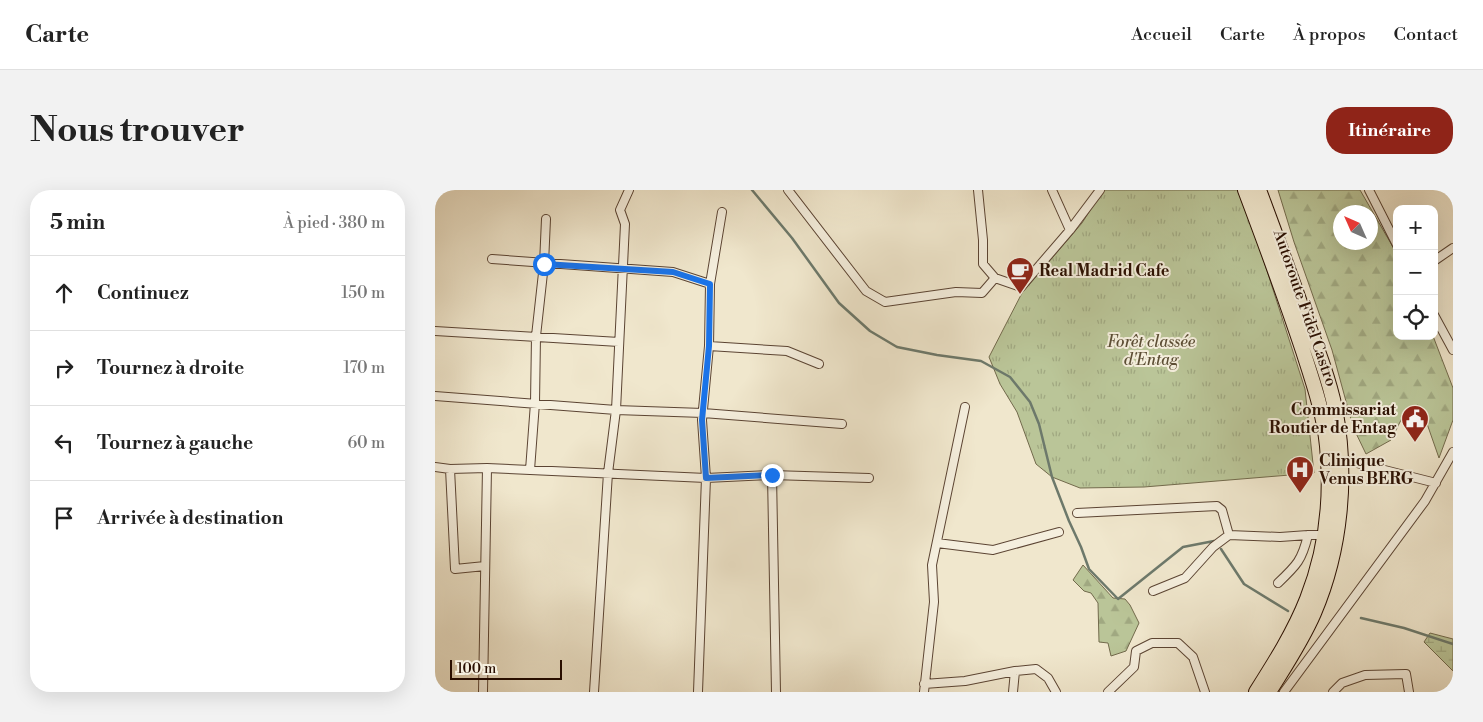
<!DOCTYPE html>
<html lang="fr">
<head>
<meta charset="utf-8">
<style>
  body { margin:0; font-family:"Libre Bodoni",serif; background:#f2f2f2; color:#222 }
  .controls { position:absolute; right:15px; top:15px; display:grid; overflow:hidden; border-radius:10px; box-shadow:0 5px 20px #0002 }
  .controls button { width:45px; height:45px; display:grid; place-items:center; padding:0; border:0; border-bottom:1px solid #e0e0e0; background:#fff; color:#222; font:25px sans-serif }
  .compass { position:absolute; left:898px; top:15px; width:45px; height:45px; border-radius:50%; background:#fff; box-shadow:0 5px 20px #0002; rotate:315deg }
  .scale { position:absolute; left:15px; bottom:12px; width:112px; box-sizing:border-box; padding-left:5px; border:2px solid #290e00; border-top:0; font-size:14px; line-height:18px; white-space:nowrap; color:#290e00; -webkit-text-stroke:4px #f5efde; paint-order:stroke }
  .stop { position:absolute; width:15px; height:15px; margin:-11px; border:4px solid #1a73e8; border-radius:50%; background:#fff }
  .stop.end { background:#1a73e8; border-color:#fff; box-shadow:0 1px 5px #0008 }
  .list { margin:0; padding:0; list-style:none }
  h2 { display:flex; justify-content:space-between; align-items:center; height:65px; margin:0; padding:0 20px; font-size:21px }
  h2 small { font-size:16px; font-weight:400; color:#767676 }
  .list li { display:grid; grid-template-columns:32px 1fr auto; gap:15px; align-items:center; box-sizing:border-box; height:75px; padding:0 20px; border-top:1px solid #e0e0e0 }
  .list b { display:block; font-size:19px; white-space:nowrap }
  .list em { font-size:16px; font-style:normal; color:#767676 }
  .icon { flex:none; width:28px; height:28px; fill:none; stroke:currentColor; stroke-width:2; stroke-linecap:round; stroke-linejoin:round }
  .map { position:relative; flex:none; width:1018px; height:502px; overflow:hidden; border-radius:20px }
  header { display:flex; align-items:center; gap:30px; box-sizing:border-box; height:70px; padding:0 25px; background:#fff; border-bottom:1px solid #e0e0e0 }
  header strong { font-size:24px }
  nav { display:flex; gap:28px; margin-inline-start:auto; font-size:18px }
  .intro { display:flex; align-items:center; justify-content:space-between; box-sizing:border-box; height:120px; padding:0 30px }
  h1 { margin:0; font-size:35px }
  .button { padding:12px 22px; border-radius:20px; background:#8f2418; color:#fff; font-size:18px; font-weight:700 }
  main { display:flex; gap:30px; padding:0 30px }
  aside { flex:1; background:#fff; border-radius:20px; box-shadow:0 5px 20px #0002 }
  .map>svg:first-child { display:block }
  .grass { fill:url(#grass-tufts); stroke:#726a4c }
  .forest { fill:url(#forest-firs); stroke:#726a4c; fill-rule:evenodd }
  .wetland { fill:url(#wetland-marsh); stroke:#726a4c }
  .lines { fill:none; stroke-linecap:round; stroke-linejoin:round }
  .stream { stroke:#6d796b; stroke-width:2.5 }
  .street-casing { stroke:#5b4433; stroke-width:10 }
  .highway-casing { stroke:#290e00; stroke-width:16 }
  .street { stroke:#f5efde; stroke-width:8 }
  .highway { stroke:#f0e7cd; stroke-width:14 }
  .route { stroke:#1a73e8; stroke-width:6 }
  .labels { text-anchor:middle; dominant-baseline:central; stroke-width:4; stroke-linejoin:round; paint-order:stroke }
  .poi-label { font-size:16px; font-weight:bold; fill:#290e00; stroke:#f5efde; text-anchor:start }
  .street-label { font-size:16px; fill:#290e00; stroke:#f5efde }
  .park-label { font-size:16px; font-style:italic; fill:#5c4e35; stroke:#f5efde }
</style>
</head>
<body>
<header>
<strong>Carte</strong>
<nav><a>Accueil</a><a>Carte</a><a>À propos</a><a>Contact</a></nav>
</header>
<div class="intro"><h1>Nous trouver</h1><a class="button">Itinéraire</a></div>
<main>
<aside>
<h2>5 min<small>À pied · 380 m</small></h2>
<ul class="list">
<li><svg class="icon" aria-label="ahead" viewBox="0 0 24 24"><path d="M12 20V5M6 11l6-6 6 6"/></svg><div><b>Continuez</b></div><em>150 m</em></li>
<li><svg class="icon" aria-label="right" viewBox="0 0 24 24"><path d="M7 20v-9h11M14 6l5 5-5 5"/></svg><div><b>Tournez à droite</b></div><em>170 m</em></li>
<li><svg class="icon" aria-label="left" viewBox="0 0 24 24"><path d="M17 20v-9H6M10 6l-5 5 5 5"/></svg><div><b>Tournez à gauche</b></div><em>60 m</em></li>
<li><svg class="icon" aria-label="arrive" viewBox="0 0 24 24"><path d="M6 21V4h12l-3 4 3 4H6"/></svg><div><b>Arrivée à destination</b></div></li>
</ul>
</aside>
<div class="map">
<svg width="1018" height="502" viewBox="0 0 1018 502">
  <defs>
    <pattern id="grass-tufts" width="24" height="20" patternUnits="userSpaceOnUse" patternTransform="scale(1.25)"><rect width="24" height="20" fill="#bac598"/><path d="M3 7l-1-3M5 7V3M7 7l1-3M15 17l-1-3M17 17v-4M19 17l1-3" fill="none" stroke="#a0a881"/></pattern>
    <pattern id="forest-firs" width="22" height="20" patternUnits="userSpaceOnUse" patternTransform="scale(1.25)"><rect width="22" height="20" fill="#bac598"/><path d="M5 1l3.5 6h-7zM16 11l3.5 6h-7z" fill="#a0a881"/></pattern>
    <pattern id="wetland-marsh" width="20" height="14" patternUnits="userSpaceOnUse" patternTransform="scale(1.25)"><rect width="20" height="14" fill="#bac598"/><path d="M1 5h8M5 5V1M11 12h8M15 12V8" fill="none" stroke="#a0a881"/></pattern>
  </defs>
  <rect width="100%" height="100%" fill="#f0e7cd"/>
  <filter id="stains"><feTurbulence type="fractalNoise" baseFrequency=".004" numOctaves="4"/><feColorMatrix values="0 0 0 0 .2 0 0 0 0 .09 0 0 0 0 .02 0 0 0 .5 -.17"/></filter>
  <radialGradient id="worn" r=".72"><stop offset=".6" stop-color="#630" stop-opacity="0"/><stop offset="1" stop-color="#630" stop-opacity=".3"/></radialGradient>
  <path class="grass" d="M668,0h138l64,199 9,84 -170,14 -64,1 -28,-11 -16,-13 -19,-52 -17,-28 -11,-27 33,-64 60,-70z"/>
  <path class="forest" d="M843,0h82l37,64v82h36l20,52v32l-14,38 -14,-40h-23l-11,22 -25,14 -13,-27 -21,-77 -38,-108zM906,22h30v30h-30z
    M648,375l30,33 12,1 5,6 9,18 -13,28 -15,5 -3,-13 -9,-1 -1,-39 -7,-10 -7,-2 -11,-11z"/>
  <path class="wetland" d="M995,443l23,6v32l-29,-29z"/>
  <g class="lines">
    <path class="stream" d="M317,0l40,48 47,65 31,28 27,16 40,8 44,6 29,16 20,25 9,22 13,53 17,44 12,26 8,22 29,30 65,-52 31,-6
      M786,359l23,35 44,27
      M926,428l43,10 49,16"/>
    <defs>
      <path id="street" d="M353,0l78,101 19,11 71,-10 26,1 13,-15
        M543,0l5,50v24l12,14 26,9 49,-57 30,-40
        M617,0l18,40
        M934,0l28,55
        M57,69l181,13 37,12
        M999,71l19,-13
        M999,125l19,35
        M0,141l184,11
        M274,156l78,5 32,13
        M0,206l181,14 87,3 139,11
        M906,269l95,24
        M0,277l15,2 37,-1 219,10 66,-3 97,3
        M15,279l5,100 30,-3
        M95,280l5,-67 1,-67 8,-72 2,-45
        M337,285l4,217
        M642,323l140,-7 5,4 7,25 51,2 28,-2h17
        M502,353l56,7 66,-18
        M843,393c19,-18 24,-23 30,-48
        M718,401l32,-13 28,-31 16,-12
        M489,494l41,-3 50,-10 21,-2 12,9 8,14
        M48,502l4,-224
        M159,502l14,-219 8,-63 9,-186 -5,-14 9,-20
        M263,502l8,-214 -4,-58 7,-74 1,-62 12,-72
        M489,502l10,-90 -2,-37 33,-158
        M578,502l2,-21
        M673,502l26,-25 2,-16 16,-8h26l15,14 12,35
        M849,502l141,-191 28,-49
        M898,502l9,-9 23,-8 41,-1 3,18"/>
      <path id="highway" d="M810,0c20,53 40,107 58,161 10,31 21,63 24,95 5,52 -1,105 -20,153 -13,33 -32,63 -51,93
        M824,0c15,40 30,81 44,121 12,32 25,64 32,97 13,68 6,142 -21,205 -12,28 -29,53 -45,79"/>
    </defs>
    <use href="#street" class="street-casing"/>
    <use href="#highway" class="highway-casing"/>
    <use href="#street" class="street"/>
    <use href="#highway" class="highway"/>
  </g>
  <g class="lines">
    <path class="route" d="M109,74l129,8 37,12 -1,62 -7,74 4,58 66,-3"/>
  </g>
  <defs>
    <symbol id="cafe-pin" viewBox="-11 -11 22 30"><path d="M0 17L-7.5 6A9.5 9.5 0 1 1 7.5 6Z" fill="#8f2418" stroke="#f5efde"/><path d="M-5.5-4.5H6V0H3Q3 3.5 0 3.5H-2.5Q-5.5 3.5-5.5 0ZM3-3.2v2h1.7v-2ZM-6 4.5H4V6H-6Z" fill="#fff"/></symbol>
    <symbol id="civic-pin" viewBox="-11 -11 22 30"><path d="M0 17L-7.5 6A9.5 9.5 0 1 1 7.5 6Z" fill="#8f2418" stroke="#f5efde"/><path d="M-.6-6.5H3V-4.5H.6V-3L4-1V1h2V6H-6V1h2V-1L-.6-3ZM-1.2 2.5V6h2.4V2.5Z" fill="#fff"/></symbol>
    <symbol id="hospital-pin" viewBox="-11 -11 22 30"><path d="M0 17L-7.5 6A9.5 9.5 0 1 1 7.5 6Z" fill="#8f2418" stroke="#f5efde"/><path d="M-5-5h3v3.5h4V-5h3V5h-3V1.5h-4V5h-3Z" fill="#fff"/></symbol>
  </defs>
  <g fill-rule="evenodd">
    <use href="#cafe-pin" x="569" y="65" width="32" height="43"/>
    <use href="#civic-pin" x="964" y="213" width="32" height="43"/>
    <use href="#hospital-pin" x="849" y="264" width="32" height="43"/>
  </g>
  <g class="labels">
    <g class="poi-label">
      <text x="604" y="81">Real Madrid Cafe</text>
      <text x="961" y="220" text-anchor="end">Commissariat<tspan x="961" dy="18">Routier de Entag</tspan></text>
      <text x="884" y="271">Clinique<tspan x="884" dy="18">Venus BERG</tspan></text>
    </g>
    <g class="street-label">
      <text transform="translate(870 118) rotate(71)">Autoroute Fidel Castro</text>
    </g>
    <g class="park-label">
      <text x="716" y="152">Forêt classée<tspan x="716" dy="18">d'Entag</tspan></text>
    </g>
  </g>
  <rect width="100%" height="100%" filter="url(#stains)"/>
  <rect width="100%" height="100%" fill="url(#worn)"/>
</svg>
<div class="controls">
<button>+</button>
<button>−</button>
<button><svg class="icon" aria-label="locate" viewBox="0 0 24 24"><circle cx="12" cy="12" r="6"/><path d="M12 2v4M12 18v4M2 12h4M18 12h4"/></svg></button>
</div>
<svg class="compass" viewBox="-18 -18 36 36"><path d="M0-13l5 13h-10z" fill="#e53935"/><path d="M0 13l5-13h-10z" fill="#767676"/></svg>
<div class="scale">100 m</div>
<div class="stop" style="left:109px;top:74px"></div>
<div class="stop end" style="left:337px;top:285px"></div>
</div>
</main>
</body>
</html>
